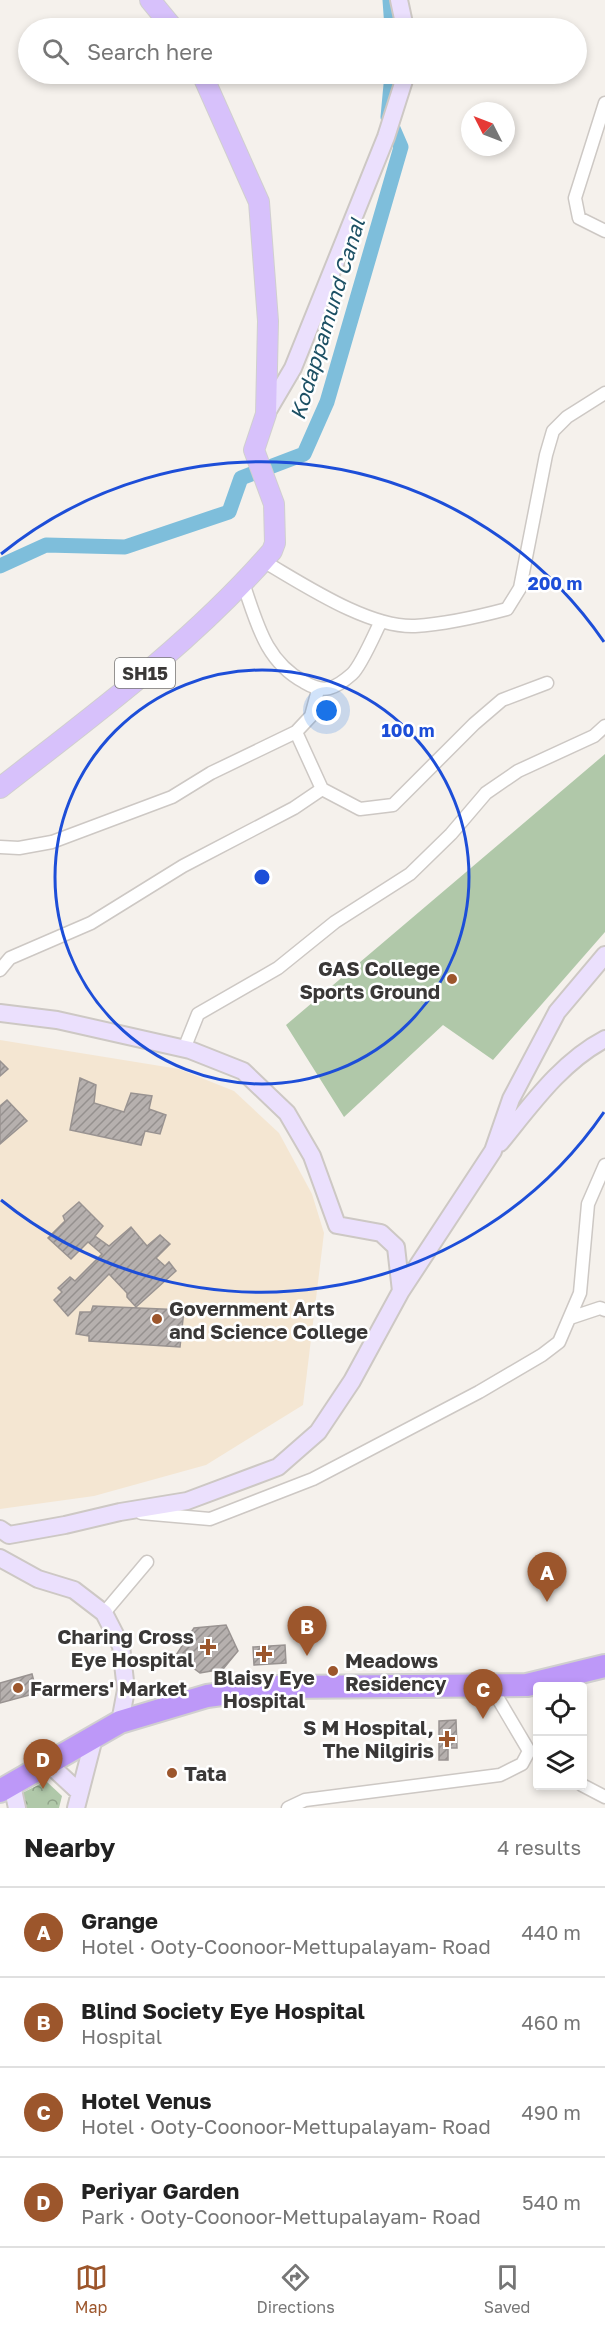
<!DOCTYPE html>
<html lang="en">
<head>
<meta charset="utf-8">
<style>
  body { margin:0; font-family:"Golos Text",sans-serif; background:#f6f6f6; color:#222 }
  .controls { position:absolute; right:18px; bottom:18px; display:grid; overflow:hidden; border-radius:6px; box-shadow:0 3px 9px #0003 }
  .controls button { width:54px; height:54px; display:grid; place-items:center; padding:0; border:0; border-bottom:2px solid #e0e0e0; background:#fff; color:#222; font:30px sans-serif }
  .compass { position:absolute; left:461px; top:102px; width:54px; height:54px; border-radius:50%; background:#fff; box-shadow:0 3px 9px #0003; rotate:312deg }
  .you { position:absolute; left:327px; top:711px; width:21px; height:21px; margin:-15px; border:4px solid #fff; border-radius:50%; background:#1a73e8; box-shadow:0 0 0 9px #1a73e833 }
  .badge { display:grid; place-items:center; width:39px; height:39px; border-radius:50%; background:#9c562c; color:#fff; font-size:20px; font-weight:700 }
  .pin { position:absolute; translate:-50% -50px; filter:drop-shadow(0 2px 3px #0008) }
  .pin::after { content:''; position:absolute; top:32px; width:21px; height:18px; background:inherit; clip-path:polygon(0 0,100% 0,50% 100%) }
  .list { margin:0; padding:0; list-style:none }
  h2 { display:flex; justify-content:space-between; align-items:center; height:78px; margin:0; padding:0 24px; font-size:26px }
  h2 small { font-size:20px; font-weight:400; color:#767676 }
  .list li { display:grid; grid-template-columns:39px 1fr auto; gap:18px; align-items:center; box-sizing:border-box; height:90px; padding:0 24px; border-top:2px solid #e0e0e0 }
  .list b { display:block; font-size:22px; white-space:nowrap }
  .list p { margin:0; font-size:20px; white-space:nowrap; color:#767676 }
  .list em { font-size:20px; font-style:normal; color:#767676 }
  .icon { flex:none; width:33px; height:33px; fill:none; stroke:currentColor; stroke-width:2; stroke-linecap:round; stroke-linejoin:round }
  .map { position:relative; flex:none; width:605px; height:1808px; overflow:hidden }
  .search { position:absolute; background:#fff; box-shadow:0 3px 9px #0003; left:18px; right:18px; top:18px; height:66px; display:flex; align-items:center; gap:15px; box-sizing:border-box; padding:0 21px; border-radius:33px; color:#767676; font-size:22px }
  .sheet { height:438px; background:#fff }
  nav { display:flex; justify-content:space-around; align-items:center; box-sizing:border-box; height:84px; border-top:2px solid #e0e0e0; background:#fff; font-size:16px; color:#767676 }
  nav a { display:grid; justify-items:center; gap:3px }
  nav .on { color:#9c562c }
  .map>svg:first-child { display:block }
  .education { fill:#f4e6d2 }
  .park { fill:url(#park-crowns) }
  .pitch { fill:#b0c8a9 }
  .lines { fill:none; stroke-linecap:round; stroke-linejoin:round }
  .canal { stroke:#7ebedb; stroke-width:15 }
  .building { fill:url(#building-hatch); stroke:#999391; stroke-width:1.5 }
  .street-casing { stroke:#cdc8c4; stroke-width:15 }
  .secondary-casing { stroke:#cdc8c4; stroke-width:20 }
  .primary-casing { stroke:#d0cfcf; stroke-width:22 }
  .highway-casing { stroke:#d0cfcf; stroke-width:26 }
  .street { stroke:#fff; stroke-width:12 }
  .secondary { stroke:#ebe0fd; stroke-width:16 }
  .primary { stroke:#d7c1fb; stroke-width:20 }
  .highway { stroke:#bd98f8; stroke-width:22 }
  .ring { fill:none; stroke:#1d4ed8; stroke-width:3 }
  .poi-dot { fill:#9c562c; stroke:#fff; stroke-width:2 }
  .labels { text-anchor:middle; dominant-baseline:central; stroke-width:5; stroke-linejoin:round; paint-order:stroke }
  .shield { fill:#fff; stroke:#757473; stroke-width:1.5 }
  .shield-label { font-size:18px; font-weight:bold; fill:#3a3837 }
  .poi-label { font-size:20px; font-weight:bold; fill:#3a3837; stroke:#fff; text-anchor:start }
  .water-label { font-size:21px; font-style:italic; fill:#1c5064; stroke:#fff }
  .centre { fill:#1d4ed8; stroke:#fff; stroke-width:3 }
  .ring-label { font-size:18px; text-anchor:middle; font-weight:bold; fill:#1d4ed8; stroke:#fff; stroke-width:5; stroke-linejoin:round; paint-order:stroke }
</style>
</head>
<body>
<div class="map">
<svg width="605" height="1808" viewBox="0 0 605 1808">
  <defs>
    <pattern id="park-crowns" width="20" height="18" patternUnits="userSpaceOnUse" patternTransform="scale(1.5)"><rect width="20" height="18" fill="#b0c8a9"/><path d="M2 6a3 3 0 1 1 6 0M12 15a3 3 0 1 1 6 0" fill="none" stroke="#90a38a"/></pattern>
    <pattern id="building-hatch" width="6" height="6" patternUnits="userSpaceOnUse" patternTransform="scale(1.5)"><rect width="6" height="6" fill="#b6b0ae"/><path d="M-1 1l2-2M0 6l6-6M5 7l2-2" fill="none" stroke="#95908e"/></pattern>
  </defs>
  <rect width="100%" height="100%" fill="#f5f1ec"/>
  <path class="education" d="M0,1040l179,29 55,22 45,42 33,61 12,39 -21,172 -97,60 -112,31 -94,13z"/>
  <path class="park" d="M46,1781l16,15 -3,12h-38l-5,-12z"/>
  <path class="pitch" d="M605,754v178l-112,128 -50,-35 -99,92 -58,-92z"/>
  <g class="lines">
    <path class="canal" d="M390,0l2,28
      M0,566l46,-21 79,2 104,-35 12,-34 63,-24 23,-52 74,-255 -13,-30 4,-43"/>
  </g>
  <path class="building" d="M0,1061l8,8 -8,7z
    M80,1078l16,7 -2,18 30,9 7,-19 21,3 -3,13 17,6 -6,19 -15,-3 -4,14 -71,-15z
    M7,1100l20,21 -27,23v-38z
    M79,1202l24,24 -8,10 14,10 22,-19 16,19 13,-11 10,9 -14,14 9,8 4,-4 7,9 -40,36 -9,-10v-4l-18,-19 -41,42 -14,-16 8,-8 -4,-4 12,-11 5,4 27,-27 -14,-12 -17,17 -23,-21 17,-17 -2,-5z
    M93,1306l91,4 -4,37 -91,-6v-5l-13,-2 4,-22h11z
    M226,1625l12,26 -15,18 -23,4 -24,-18 18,-27z
    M285,1645l1,18 -32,2 -1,-18z
    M32,1674l5,19 -37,10v-20z
    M456,1720l1,28h-9v12h-9v-39z"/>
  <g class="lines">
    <defs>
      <path id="street" d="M605,103l-30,95 4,20 26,13
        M263,561c40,23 105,67 152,65 31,-2 62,-9 92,-17l13,-21 26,-133 7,-24 14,-14 38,-24
        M243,583c14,40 22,78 61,99 20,12 31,7 48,-8 9,-8 23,-41 29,-53
        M296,732l26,57
        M0,847l19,1 33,-6 120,-45 39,-24 85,-41 15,-16 7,-26
        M0,970l10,-12 81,-35 92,-57 111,-58 28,-19 38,20 33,-4 81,-81 28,-24 45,-17
        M184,1049l14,-35 80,-46 57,-46 75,-48 41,-40 35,-41 32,-22 76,-35 11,-10
        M570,1318l30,-10 5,2
        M141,1513l69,6 103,-40 166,-87 63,-37 17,-13 21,-49 8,-89 17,-39
        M104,1613l43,-51
        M582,1785l23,12
        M288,1808l17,-8 195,-25 22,-11 7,-13 -39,-66"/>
      <path id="secondary" d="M399,0l6,28
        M266,414l27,-46 93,-231 20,-63
        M0,1013l57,7 133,30 53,21 44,42 25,43 25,69 44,8 15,14 5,44 -49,90 -34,51 -40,35 -91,34 -67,11 -55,13 -56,10 -9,-6
        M500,1143c31,-38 61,-81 105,-104
        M401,1291l92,-140 18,-52 46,-87 48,-57
        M0,1558l38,21 36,11 30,23 17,33 5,44 -6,32
        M49,1764l30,28
        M12,1785l5,23
        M76,1808l18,-70"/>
      <path id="primary" d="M150,0l23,28
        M0,788c95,-74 193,-146 272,-237l3,-8 -1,-39 -20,-54 12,-36 2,-93 -9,-119 -57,-128"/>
      <path id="highway" d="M0,1791l120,-69 87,-26 69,-9 251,-2 78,-19"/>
    </defs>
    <use href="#street" class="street-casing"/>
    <use href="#secondary" class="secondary-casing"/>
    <use href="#primary" class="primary-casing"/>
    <use href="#highway" class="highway-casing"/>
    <use href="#street" class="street"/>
    <use href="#secondary" class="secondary"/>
    <use href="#primary" class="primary"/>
    <use href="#highway" class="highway"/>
  </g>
  <g class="ring">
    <circle cx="262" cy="877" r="207"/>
    <path d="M604 1112A415 415 0 0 1 1 1200M1 554A415 415 0 0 1 604 642"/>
  </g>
  <g class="poi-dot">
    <circle cx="452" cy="979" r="6"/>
    <circle cx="157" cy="1319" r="6"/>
    <path d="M205 1638h6v6h6v6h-6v6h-6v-6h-6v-6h6z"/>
    <path d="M261 1645h6v6h6v6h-6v6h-6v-6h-6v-6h6z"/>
    <circle cx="333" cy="1671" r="6"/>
    <circle cx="18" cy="1688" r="6"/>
    <path d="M444 1730h6v6h6v6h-6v6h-6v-6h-6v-6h6z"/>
    <circle cx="172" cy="1773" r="6"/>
  </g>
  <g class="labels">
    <rect class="shield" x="115" y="658" width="60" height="30" rx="4.5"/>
    <g class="shield-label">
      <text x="145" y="673">SH15</text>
    </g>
    <g class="poi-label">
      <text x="440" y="968" text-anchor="end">GAS College<tspan x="440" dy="23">Sports Ground</tspan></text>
      <text x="169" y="1308">Government Arts<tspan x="169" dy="23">and Science College</tspan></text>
      <text x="194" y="1636" text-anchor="end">Charing Cross<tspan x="194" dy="23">Eye Hospital</tspan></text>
      <text x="345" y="1660">Meadows<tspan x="345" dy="23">Residency</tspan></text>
      <text x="264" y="1677" text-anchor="middle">Blaisy Eye<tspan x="264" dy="23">Hospital</tspan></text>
      <text x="30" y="1688">Farmers' Market</text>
      <text x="434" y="1727" text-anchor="end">S M Hospital,<tspan x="434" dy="23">The Nilgiris</tspan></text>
      <text x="184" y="1773">Tata</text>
    </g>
    <g class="water-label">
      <text transform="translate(327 319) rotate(-73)">Kodappamund Canal</text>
    </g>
  </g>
  <circle cx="262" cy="877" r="9" class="centre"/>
  <g class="ring-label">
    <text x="555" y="590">200 m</text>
    <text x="408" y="737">100 m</text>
  </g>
</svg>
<div class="controls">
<button><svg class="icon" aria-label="locate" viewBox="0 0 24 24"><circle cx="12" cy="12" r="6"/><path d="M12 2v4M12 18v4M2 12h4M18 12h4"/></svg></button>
<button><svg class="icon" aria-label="layers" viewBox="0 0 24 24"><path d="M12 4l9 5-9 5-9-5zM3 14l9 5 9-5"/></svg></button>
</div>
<svg class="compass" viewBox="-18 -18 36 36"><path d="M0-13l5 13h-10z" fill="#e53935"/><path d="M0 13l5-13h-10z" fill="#767676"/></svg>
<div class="you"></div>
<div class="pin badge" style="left:547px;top:1602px">A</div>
<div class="pin badge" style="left:307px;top:1656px">B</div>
<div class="pin badge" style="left:483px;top:1719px">C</div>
<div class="pin badge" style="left:43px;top:1789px">D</div>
<div class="search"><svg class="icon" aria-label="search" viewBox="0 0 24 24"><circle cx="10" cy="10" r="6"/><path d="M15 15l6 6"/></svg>Search here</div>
</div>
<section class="sheet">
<h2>Nearby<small>4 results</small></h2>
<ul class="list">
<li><span class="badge">A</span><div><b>Grange</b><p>Hotel · Ooty-Coonoor-Mettupalayam- Road</p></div><em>440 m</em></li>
<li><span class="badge">B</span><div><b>Blind Society Eye Hospital</b><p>Hospital</p></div><em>460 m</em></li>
<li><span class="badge">C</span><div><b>Hotel Venus</b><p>Hotel · Ooty-Coonoor-Mettupalayam- Road</p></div><em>490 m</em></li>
<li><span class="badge">D</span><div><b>Periyar Garden</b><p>Park · Ooty-Coonoor-Mettupalayam- Road</p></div><em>540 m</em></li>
</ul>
</section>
<nav>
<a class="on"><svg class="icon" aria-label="map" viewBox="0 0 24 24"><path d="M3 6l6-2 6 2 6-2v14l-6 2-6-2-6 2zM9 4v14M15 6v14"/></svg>Map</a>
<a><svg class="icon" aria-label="directions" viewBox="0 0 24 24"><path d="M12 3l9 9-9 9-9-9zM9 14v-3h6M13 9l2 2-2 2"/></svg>Directions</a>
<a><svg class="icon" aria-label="saved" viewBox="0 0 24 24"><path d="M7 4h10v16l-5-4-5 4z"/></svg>Saved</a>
</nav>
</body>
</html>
